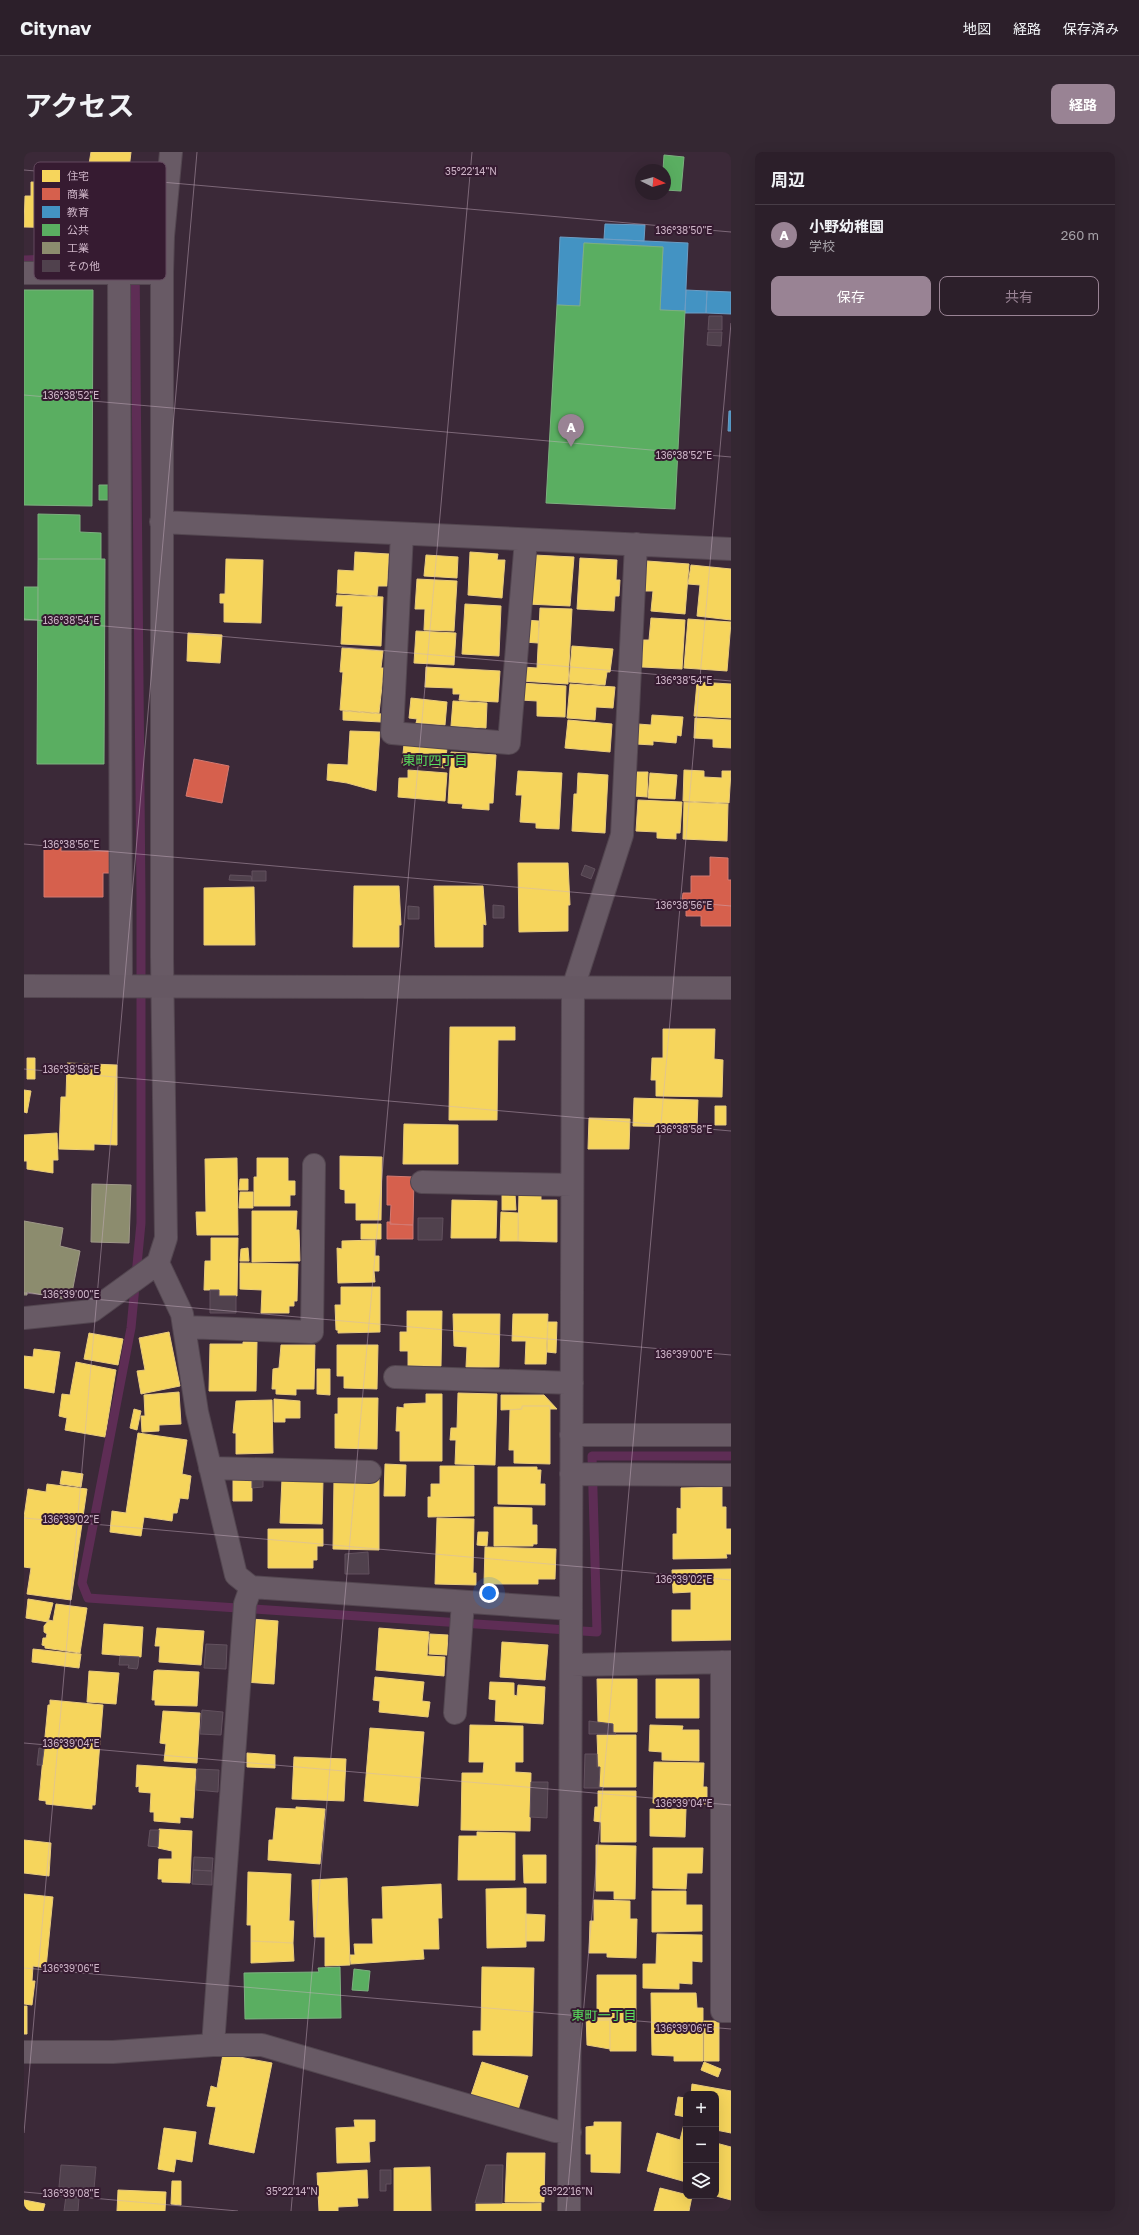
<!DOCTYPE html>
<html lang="ja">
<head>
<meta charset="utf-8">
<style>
  body { margin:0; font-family:"Golos Text","Noto Sans JP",sans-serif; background:#342732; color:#f1f3f6 }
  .controls { position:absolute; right:12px; bottom:12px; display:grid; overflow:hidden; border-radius:8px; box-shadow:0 4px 16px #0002 }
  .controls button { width:36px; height:36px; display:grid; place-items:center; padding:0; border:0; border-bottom:1px solid #483d47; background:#2c1f2a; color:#f1f3f6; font:20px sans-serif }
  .compass { position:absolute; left:611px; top:12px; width:36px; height:36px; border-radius:50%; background:#2c1f2a; box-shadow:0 4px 16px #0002; rotate:95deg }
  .you { position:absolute; left:465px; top:1441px; width:14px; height:14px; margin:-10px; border:3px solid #fff; border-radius:50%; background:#1a73e8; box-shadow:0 0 0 6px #1a73e833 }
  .badge { display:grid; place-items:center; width:26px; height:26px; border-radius:50%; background:#998394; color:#fff; font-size:13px; font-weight:700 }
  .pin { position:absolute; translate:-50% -33px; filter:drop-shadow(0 1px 2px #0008) }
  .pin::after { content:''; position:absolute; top:21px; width:14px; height:12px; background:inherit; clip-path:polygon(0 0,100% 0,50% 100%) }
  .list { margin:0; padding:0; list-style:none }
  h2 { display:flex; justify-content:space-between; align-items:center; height:52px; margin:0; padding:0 16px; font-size:17px }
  h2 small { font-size:13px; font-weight:400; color:#a6a2a8 }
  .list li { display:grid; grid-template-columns:26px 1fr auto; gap:12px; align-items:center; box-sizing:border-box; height:60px; padding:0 16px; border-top:1px solid #483d47 }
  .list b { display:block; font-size:15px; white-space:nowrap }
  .list p { margin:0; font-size:13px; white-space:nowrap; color:#a6a2a8 }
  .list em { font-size:13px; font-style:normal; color:#a6a2a8 }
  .actions { display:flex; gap:8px; padding:12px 16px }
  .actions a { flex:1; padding:9px 0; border:1px solid #998394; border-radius:8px; text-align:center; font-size:14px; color:#998394 }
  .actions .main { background:#998394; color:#fff }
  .icon { flex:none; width:22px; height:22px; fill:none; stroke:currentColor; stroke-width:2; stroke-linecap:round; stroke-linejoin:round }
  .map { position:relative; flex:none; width:707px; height:2059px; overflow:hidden; border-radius:8px }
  header { display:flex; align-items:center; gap:24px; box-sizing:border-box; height:56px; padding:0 20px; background:#2c1f2a; border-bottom:1px solid #483d47 }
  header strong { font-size:19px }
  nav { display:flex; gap:22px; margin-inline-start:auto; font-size:14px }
  .intro { display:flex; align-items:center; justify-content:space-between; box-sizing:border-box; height:96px; padding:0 24px }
  h1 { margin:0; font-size:28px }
  .button { padding:10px 18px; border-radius:8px; background:#998394; color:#fff; font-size:14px; font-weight:700 }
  main { display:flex; gap:24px; padding:0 24px }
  aside { flex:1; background:#2c1f2a; border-radius:8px; box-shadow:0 4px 16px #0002 }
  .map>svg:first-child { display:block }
  .homes { fill:#f6d55c; stroke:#e9cb7c }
  .shops { fill:#d6604d; stroke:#d37971 }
  .schools { fill:#4393c3; stroke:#6c9dc4 }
  .public { fill:#5aae61; stroke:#7cb07f }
  .industry { fill:#8c8c6e; stroke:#9f9888 }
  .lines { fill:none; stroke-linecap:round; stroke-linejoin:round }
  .stream { stroke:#5e2d55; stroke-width:9 }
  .building { fill:#50414d; stroke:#62515e }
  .street-casing { stroke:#534650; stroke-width:24 }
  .secondary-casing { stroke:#534650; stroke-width:24 }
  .street { stroke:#685a65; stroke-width:22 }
  .secondary { stroke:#665863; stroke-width:22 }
  .ticks { fill:none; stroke:#ccb3c6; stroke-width:1; stroke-opacity:0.45 }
  .labels { text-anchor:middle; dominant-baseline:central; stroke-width:4; stroke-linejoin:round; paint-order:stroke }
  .neighbourhood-label { font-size:13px; fill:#59e05e; stroke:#361b31 }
  .key { fill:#361b31; stroke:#63495e; stroke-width:1 }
  .key-label { font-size:11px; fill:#ccb3c6 }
  .ticks-label { font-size:10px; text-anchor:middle; fill:#ccb3c6; stroke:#361b31; stroke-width:4; stroke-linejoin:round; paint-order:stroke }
</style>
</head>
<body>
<header>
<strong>Citynav</strong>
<nav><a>地図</a><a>経路</a><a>保存済み</a></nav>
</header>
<div class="intro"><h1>アクセス</h1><a class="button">経路</a></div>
<main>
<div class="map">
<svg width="707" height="2059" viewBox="0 0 707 2059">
  <rect width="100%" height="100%" fill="#3b2938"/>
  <path class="homes" d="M67,0h40l-2,17 -40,-5z
    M7,30l43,1v45l-50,-1 1,-31h6z
    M331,400l34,2 -2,32h-9l-1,10 -40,-3 1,-23 16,1z
    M446,400l28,2 -1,6h8l-3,38 -34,-3z
    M402,403l32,2 -1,21 -33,-2z
    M510,403l40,2 -4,49 -43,-2z
    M556,406l37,2 -1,20h4l-1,16h-4l-1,15 -37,-2z
    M202,407l37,1 -2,63 -37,-1v-19h-4v-9h5z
    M623,409l42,3 -4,50 -34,-3 2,-20h-8z
    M667,413l40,4v51l-34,-4 3,-31 -12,-1z
    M393,427l40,2 -3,50 -30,-1 1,-21h-10z
    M313,443l46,2 -2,49 -40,-2 2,-38h-7z
    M441,452l36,2 -2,50 -37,-2z
    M516,456l32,1 -4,75 -47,-3 1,-14 15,1z
    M627,466l34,2 -3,49 -40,-2 1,-27h6z
    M664,467l43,3 -4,49 -43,-3z
    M501,468l14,1 -1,22 -14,-1z
    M392,479l40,2 -2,32 -40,-2z
    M164,481l34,2 -2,28 -33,-2z
    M548,494l41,3 -3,23h-3l-2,13 -36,-3z
    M318,496l41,3 -2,17h3l-5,45 -39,-3 3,-38h-3z
    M402,515l74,4 -2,31 -39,-2 1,-6h-7v-6l-28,-1z
    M673,530l34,2v34l-37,-2z
    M497,531l45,3 -1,31 -28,-1v-15l-17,-1z
    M546,532l45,3 -2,21 -17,-1 -1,13 -28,-2z
    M387,546l36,4 -2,23 -29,-2 1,-4 -8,-1z
    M429,549l34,2 -1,25 -35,-2z
    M319,559l39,3 -1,8 -38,-2z
    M628,563l31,2 -2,19 -4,-1 -1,8 -23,-2v4l-17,-1 2,-20 13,1z
    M671,566l36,2v28l-18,-1v-8l-19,-1z
    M544,568l44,4 -2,28 -45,-4z
    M326,579l30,1 -4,59 -29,-8 -20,-3 1,-16 20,1z
    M380,592l43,4 -2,20 -43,-4z
    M427,600l45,3 -3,48h-4v7l-27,-2 1,-4 -15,-1z
    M384,618l39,3 -2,28 -47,-4 1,-19h9z
    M660,618l20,1v6l18,1v-7h9l-2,32 -46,-2z
    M494,619l44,2 -3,56 -23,-1v-5l-16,-1 2,-27h-6z
    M611,620h13l-1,25 -13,-1z
    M554,621l30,2 -3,58 -33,-2 2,-37h3z
    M626,621l27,2 -2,24 -27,-1z
    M614,648l44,2 -2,31h-4v6l-19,-1v-6l-21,-1z
    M660,650l44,2 -1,37 -44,-2z
    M494,711h50l2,42h-2v26l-49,1z
    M330,734h45l2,39h-2v22h-46z
    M410,734h49l3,39 -3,-1v23h-48z
    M230,735l1,58h-51v-57z
    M426,875h65v13h-17l-1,80h-48z
    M639,877h52l-1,30 9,1 -1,37 -66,-1v-16h-5l1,-22h11z
    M3,906h8v21h-8z
    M43,911l50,2v80l-23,-1v6l-35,-1 2,-52h5z
    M0,938l7,1 -4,22 -3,-1z
    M610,946l64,2 -1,27 -64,-1z
    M691,954h11v19h-11z
    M565,966l41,1 -1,30h-41z
    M380,972l54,1v39h-55z
    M33,981l1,27h-5v13l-26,-4v-8h-3v-26z
    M316,1004l42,1 -1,63h-25v-17h-11v-13l-5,-1z
    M213,1006l1,77h-41l-1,-23h10l-1,-53z
    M233,1006h31v23h7v14h-5v11h-36v-29h3z
    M216,1027h8v11h-9z
    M495,1039h22v9h16v42l-39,-1z
    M216,1040h13v16h-14z
    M478,1042h13l1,16h-14z
    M428,1048l45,1 -1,37h-45z
    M228,1059h45l-1,19h3l1,31 -48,1z
    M477,1060l17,1v28h-18z
    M337,1072h20v15h-20z
    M187,1086h27l-1,58h-18v-6h-15l1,-29h6z
    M351,1088v16h4v15h-5l1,11 -37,1 -1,-35 5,1v-8z
    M224,1096l1,13h-9l1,-12z
    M216,1111l58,1 -1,37h-3v5h-5v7h-28l1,-23 -22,-1z
    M317,1135h39v45l-42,1v-3h-2l-1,-25h6z
    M383,1159h35l-1,55h-33v-15h-8v-19h7z
    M429,1162h47l-1,53h-33l1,-20 -13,-1z
    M489,1162h35l-2,50h-21l1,-23h-14z
    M524,1170h9l-1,31 -9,-1z
    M145,1180l11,54 -39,8 -4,-23 8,-1 -6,-32z
    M65,1181l34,6 -5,26 -34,-6z
    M219,1190h14l-1,49h-47l1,-47h33z
    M257,1193h34l-1,44h-18v6l-20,-1v-5h-4l1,-20 6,-1z
    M313,1193h41l-1,44 -33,-1v-12h-7z
    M10,1197l26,3 -6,41 -30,-5v-32l9,1z
    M52,1210l40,8 -11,67 -40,-7 2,-12 -8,-2 3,-22 8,1z
    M293,1217h13v26l-13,-1z
    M155,1240l2,32 -22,1v6l-17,1 -1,-16h4l-1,-21z
    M434,1241l39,1 -2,71 -40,-1 1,-24h-6l1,-12h6z
    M402,1242h16v67h-42v-30h-4l1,-24 7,1v-4l22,-1z
    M477,1243h43l13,14h-7v-3h-28v3l-21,1z
    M314,1246h40l-1,51 -42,-1v-34h3z
    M250,1247l26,2v17h-15v4h-11z
    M248,1248l1,53 -37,1v-21h-3l3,-32z
    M498,1254h28v58l-36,-1v-13h-5l1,-40 12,-1z
    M110,1257l7,2 -4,19 -7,-2z
    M114,1281l49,7 -5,34 9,2 -3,23 -8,-1 -3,15h-4l-1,8 -28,-4 -3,19 -31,-4 2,-21 14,2z
    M361,1312l21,1 -1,31h-21z
    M416,1314h34v50l-46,1v-20h3v-13h9z
    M474,1315h39v3h4l-1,14h5v21l-47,-1z
    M38,1319l21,3 -2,13 -21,-3z
    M209,1326h19v23h-19z
    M310,1326l45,1v71l-46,-1z
    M258,1327l41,1 -1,44 -42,-1z
    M23,1332l40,5 -16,111 -44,-6 4,-26 -7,-1v-50l4,-28 18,3z
    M698,1335v20h4v22h5v25h-5l1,4 -54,1v-25h4v-26l4,1v-21z
    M470,1355l38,1v17h5v19h-4v2h-39z
    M413,1366l37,1 -1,54h3v12l-41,-1z
    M244,1377h55v17h-6v14h-4v8h-45z
    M454,1380h10l-1,14 -10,-1z
    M461,1395l71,2 -1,30h-17v5h-54z
    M707,1417v71l-59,1v-31h19v-18l-18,1 -1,-23z
    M4,1447l25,4 -5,19 -22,-4z
    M32,1452l31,4 -7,45 -35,-5v-2l-3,-1 1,-7h3l1,-4 -3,-2v-6l5,-6 4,1z
    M227,1467l27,2 -4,63 -30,-2z
    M80,1472l39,3 -2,30 -39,-3z
    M133,1476l47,3 -3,34 -42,-3 1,-16h-5z
    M355,1476l50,4 -2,24 18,1 -1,19 -68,-6z
    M406,1482l18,1 -1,20 -18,-1z
    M478,1490l46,3 -3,35 -45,-3z
    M9,1497l48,5 -2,14 -47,-6z
    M133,1518l42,2 -2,34 -42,-1v-5h-3l2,-29z
    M65,1519l30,2 -3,31 -29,-2z
    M351,1525l49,5 -2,19 8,1 -2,15 -49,-5 1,-11 -7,-1z
    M573,1527h40v53h-24v-8l-15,-1z
    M632,1527h43v39h-43z
    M466,1530l24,1v12l3,1 1,-11 27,2 -2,37 -48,-3 1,-21 -7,-1z
    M26,1548l53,5 -8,100h-3v4l-46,-5v-3l-7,-1 9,-95h2z
    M139,1559l37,2 -3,50 -33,-2 2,-17 -6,-1z
    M446,1573l53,1v36h-8v10l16,1 -1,58 -69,-1 1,-57h21l1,-11h-15z
    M626,1573l33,1 -1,4h17v31l-37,-1v-8l-13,-1z
    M346,1576l54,4 -6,74 -54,-5z
    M573,1583h39v52h-37z
    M223,1601l28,2v13l-28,-1z
    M270,1605l52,2 -2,42 -52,-2z
    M630,1610l50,1 -1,24h4v17l-54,-1z
    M113,1613l59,4 -3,49 -13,-1v6l-26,-2v-9h-4l1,-19 -12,-1v-6l-3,1z
    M574,1639h38v51h-35v-20l-7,-1 1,-14h3z
    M272,1655l29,2 -5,55 -52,-4 1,-20h4l3,-32 20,1z
    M626,1657h36l-1,28 -35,-1z
    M135,1677l33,2 -2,52 -28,-1v-3h-4l1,-20h13v-8l-14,-3z
    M453,1680l38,1v47h-57l1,-44h18z
    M0,1688l27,3 -2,33 -25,-3z
    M572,1693l40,1 -1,53h-21v-8h-18z
    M629,1696h50l-1,25h-15l-1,16 -33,-1z
    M499,1703h23v28h-22z
    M224,1720l43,2 -2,47h5l-1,22 -42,-2v-16h-4z
    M323,1726l3,87 -25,1v-29h-11l-2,-57z
    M417,1732l1,34h-4l1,31h-16l1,10 -73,5 -1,-9h5l-1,-11h19l-1,-25h11l-1,-32z
    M502,1736v59l-39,1 -1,-59z
    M628,1739h34v14h16v26l-50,1z
    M0,1742l29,3 -7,71 -13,-2 -1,15h3l-3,24 -8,-1z
    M570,1748l36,1v18h7l-1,39 -29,-1v-4h-18l1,-32h4z
    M502,1762l19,1 -1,26h-18z
    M633,1782l45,1v27l-10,-1v23l-13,-1v6l-36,-1v-24h13z
    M227,1789l42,2 1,18 -43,2z
    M458,1815l52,1 -2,88 -59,-1v-24h8z
    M573,1823h39v76h-26v-31h-13z
    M627,1841h45l1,15h6v53h-29v-5l-22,-1z
    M0,1854h3v28h-3z
    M562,1860l11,1v7h13v29l-23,-4z
    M680,1869h15v40h-15z
    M199,1902l49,9 -18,90 -45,-9 7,-37 -9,-1 4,-20 6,2z
    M458,1910l46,14 -10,34 -47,-15z
    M680,1910l17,7 -3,8 -17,-7z
    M668,1932l39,7v42l-15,-3v-36h-25z
    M654,1945l8,1v19l-11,-2z
    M330,1968h21v21l-6,1 1,20 -33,1 -1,-35 19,-1z
    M570,1970h27l-1,51 -29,-1v-18h-5v-27l8,-1z
    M660,1972l2,58 -39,-11 10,-38 23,7z
    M140,1976l32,4 -4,30 -16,-3 -2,13 -16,-3z
    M692,1991l15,4v53l-15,-4z
    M483,2001h38l-1,49h-39z
    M406,2015l1,44h-37v-43z
    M343,2018l1,28h-11l1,8 -20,1v4h-19l-2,-38z
    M148,2029h9v24l-10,-1z
    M636,2036l32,8 -3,15h-35z
    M94,2038l48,2 -1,19h-48z
    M0,2048l21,4 -2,7h-19z
    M517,2051v8h-65v-7z"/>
  <path class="shops" d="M170,607l35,7 -7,37 -36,-7z
    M20,695h17v4h48l1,22h-7v24h-59z
    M686,705l18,1v22h3v46h-30v-10h-15v-17h-4l1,-6h8v-17h19z
    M363,1024l27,1 -1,48 -23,-1 1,-19h-4z
    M363,1070h4l-1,2 23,1v14h-26z"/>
  <path class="schools" d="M581,72l40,1 -1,16 -40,-2z
    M536,85l128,6 -3,68 -25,-1 3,-63 -79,-4 -4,63 -23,-1z
    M662,138l21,1 -1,22h-21z
    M683,139l24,1v22l-25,-1z
    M705,259h2v20h-3z"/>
  <path class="public" d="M640,3l20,2 -3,34 -16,-1v-20h-2z
    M560,91l79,4 -3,63 25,1 -10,198 -129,-6 11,-198 23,1z
    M0,138h69l-1,216 -68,-1z
    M75,333h10l1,15h-11z
    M14,362l42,1v17l21,1v26h-63z
    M14,407h67l-1,205h-67z
    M0,435h14v33h-14z
    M316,1815l1,51 -96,1 -1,-46 75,-1 -1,-4z
    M330,1817l16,2 -2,20 -16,-1z"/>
  <path class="industry" d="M68,1032l39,1 -2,58 -38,-1z
    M0,1069l39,7 -3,18 20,5 -9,47 -6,-1v2l-38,-7v3h-3z"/>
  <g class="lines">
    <path class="stream" d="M0,108l111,-4 6,641v326l-10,105 -49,255 6,15 509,34 -5,-176h139"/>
  </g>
  <path class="building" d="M685,164h13v14h-14z
    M684,180h14l-1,14 -14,-1z
    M561,713l10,4 -4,10 -10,-4z
    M228,719h14v10h-14z
    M206,723l21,1 1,5 -23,-1z
    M469,753l11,1v12h-11z
    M384,754l11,1v12h-11z
    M394,1066h25l-1,22h-24z
    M186,1138h9v6h17v17h-26z
    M228,1326h11v9l-11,1z
    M344,1400l1,22h-24v-20z
    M182,1492l21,1 -1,24 -22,-1z
    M96,1504l19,1 -1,9 -1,3 -9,-1 1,-3h-10z
    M178,1558l21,2 -2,23 -21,-1z
    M565,1569l24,3v8l3,2h-27z
    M15,1596l5,1 -2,16h-5z
    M561,1602h12v13h3l-1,20 4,1h-19z
    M173,1617l22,1 -1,22 -22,-2z
    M507,1630h17l-1,36 -17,-1z
    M126,1678h9l-1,17 -10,-1z
    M170,1705l19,1 -1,13 -19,-1z
    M169,1718l19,1v14l-20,-1z
    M37,2013l35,2 -2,22 -35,-2z
    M462,2013h17l-1,38h-27z
    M356,2018h11v14h-5v7h-6z
    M42,2044l13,2 -1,13h-14z"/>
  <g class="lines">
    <defs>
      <path id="street" d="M95,120l2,714
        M0,121h138
        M137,370l570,27
        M378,382l-10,199 117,10 17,-203
        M398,1030l150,3
        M134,1111l24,51 15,98 39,163 15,12 320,22
        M0,1166l68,-7 66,-48 8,-25 -4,-281v-684l1,-37 8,-84
        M160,1175l128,5 2,-167
        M371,1225l177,6
        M547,1283h160
        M186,1316l160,4
        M547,1322l160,1
        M698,1510v349h9
        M547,1513l160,-3
        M431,1561l8,-111
        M189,1893h49l293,86 15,1
        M0,1900h89l100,-7 32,-441 6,-17
        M545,2059l4,-1223 49,-153 14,-291"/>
      <path id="secondary" d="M0,834l707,2"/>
    </defs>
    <use href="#street" class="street-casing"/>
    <use href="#secondary" class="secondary-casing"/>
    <use href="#street" class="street"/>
    <use href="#secondary" class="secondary"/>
  </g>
  <path class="ticks" d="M0,18l707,62M0,243l707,62M0,467l707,62M0,692l707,62M0,917l707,62M0,1141l707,62M0,1366l707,62M0,1591l707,62M0,1816l707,61M0,1981l173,-1981M0,2040l214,19M267,2059l181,-2059M542,2059l165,-1888"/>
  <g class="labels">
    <g class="neighbourhood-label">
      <text x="411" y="608">東町四丁目</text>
      <text x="580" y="1863">東町一丁目</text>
    </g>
  </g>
  <rect x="10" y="10" width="132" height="118" rx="6" class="key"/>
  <rect x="18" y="18" width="18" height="12" fill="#f6d55c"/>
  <rect x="18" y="36" width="18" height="12" fill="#d6604d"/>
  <rect x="18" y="54" width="18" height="12" fill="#4393c3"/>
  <rect x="18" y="72" width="18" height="12" fill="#5aae61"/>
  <rect x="18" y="90" width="18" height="12" fill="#8c8c6e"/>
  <rect x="18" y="108" width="18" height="12" fill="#50414d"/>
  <g class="key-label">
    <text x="43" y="28">住宅</text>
    <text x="43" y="46">商業</text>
    <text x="43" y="64">教育</text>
    <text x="43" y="82">公共</text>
    <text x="43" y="100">工業</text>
    <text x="43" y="118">その他</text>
  </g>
  <g class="ticks-label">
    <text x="447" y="23">35°22'14"N</text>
    <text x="660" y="82">136°38'50"E</text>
    <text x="47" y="247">136°38'52"E</text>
    <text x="660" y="307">136°38'52"E</text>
    <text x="47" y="472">136°38'54"E</text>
    <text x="660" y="532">136°38'54"E</text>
    <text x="47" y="696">136°38'56"E</text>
    <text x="660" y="757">136°38'56"E</text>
    <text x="47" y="921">136°38'58"E</text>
    <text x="660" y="981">136°38'58"E</text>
    <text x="47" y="1146">136°39'00"E</text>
    <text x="660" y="1206">136°39'00"E</text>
    <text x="47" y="1371">136°39'02"E</text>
    <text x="660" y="1431">136°39'02"E</text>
    <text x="47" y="1595">136°39'04"E</text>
    <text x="660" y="1655">136°39'04"E</text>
    <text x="47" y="1820">136°39'06"E</text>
    <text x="660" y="1880">136°39'06"E</text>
    <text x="268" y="2043">35°22'14"N</text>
    <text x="543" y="2043">35°22'16"N</text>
    <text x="47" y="2045">136°39'08"E</text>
  </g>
</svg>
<div class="controls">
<button>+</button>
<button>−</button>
<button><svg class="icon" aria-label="layers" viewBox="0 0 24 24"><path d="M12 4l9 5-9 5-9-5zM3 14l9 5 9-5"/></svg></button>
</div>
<svg class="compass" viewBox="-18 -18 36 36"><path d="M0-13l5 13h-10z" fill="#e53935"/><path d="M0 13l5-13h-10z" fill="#a6a2a8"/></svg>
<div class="you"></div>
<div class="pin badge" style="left:547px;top:295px">A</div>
</div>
<aside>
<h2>周辺<small></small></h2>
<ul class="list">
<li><span class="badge">A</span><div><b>小野幼稚園</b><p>学校</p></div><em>260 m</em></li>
</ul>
<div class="actions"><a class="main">保存</a><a>共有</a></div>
</aside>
</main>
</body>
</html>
